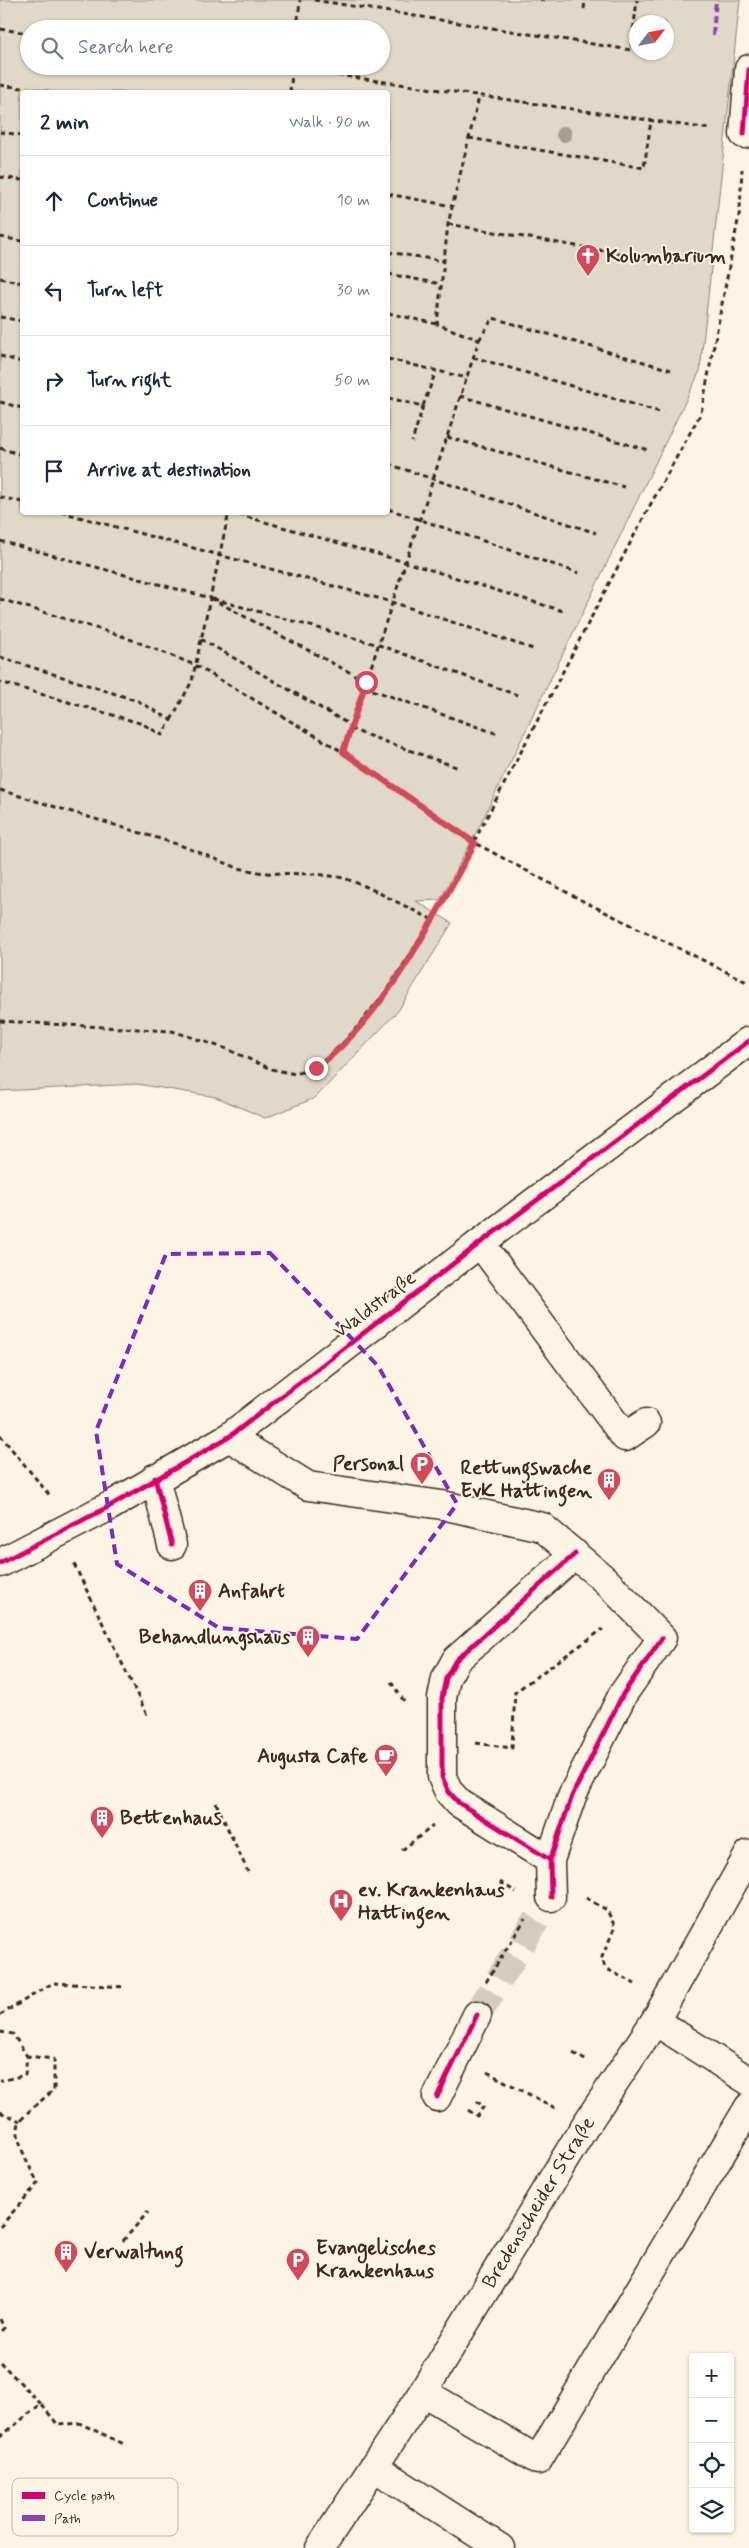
<!DOCTYPE html>
<html lang="en">
<head>
<meta charset="utf-8">
<style>
  body { margin:0; font-family:Mynerve,sans-serif; background:#f2f2f3; color:#1f2937 }
  .controls { position:absolute; right:15px; bottom:15px; display:grid; overflow:hidden; border-radius:5px; box-shadow:0 1px 4px #0004 }
  .controls button { width:45px; height:45px; display:grid; place-items:center; padding:0; border:0; border-bottom:1px solid #e0e1e3; background:#fff; color:#1f2937; font:25px sans-serif }
  .compass { position:absolute; left:629px; top:15px; width:45px; height:45px; border-radius:50%; background:#fff; box-shadow:0 1px 4px #0004; rotate:58deg }
  .stop { position:absolute; width:15px; height:15px; margin:-11px; border:4px solid #d1495b; border-radius:50%; background:#fff }
  .stop.end { background:#d1495b; border-color:#fff; box-shadow:0 1px 5px #0008 }
  .list { margin:0; padding:0; list-style:none }
  h2 { display:flex; justify-content:space-between; align-items:center; height:65px; margin:0; padding:0 20px; font-size:21px }
  h2 small { font-size:16px; font-weight:400; color:#747a83 }
  .list li { display:grid; grid-template-columns:32px 1fr auto; gap:15px; align-items:center; box-sizing:border-box; height:90px; padding:0 20px; border-top:1px solid #e0e1e3 }
  .list b { display:block; font-size:19px; white-space:nowrap }
  .list em { font-size:16px; font-style:normal; color:#747a83 }
  .icon { flex:none; width:28px; height:28px; fill:none; stroke:currentColor; stroke-width:2; stroke-linecap:round; stroke-linejoin:round }
  .map { position:relative; flex:none; width:749px; height:2548px; overflow:hidden }
  .search { position:absolute; background:#fff; box-shadow:0 1px 4px #0004; left:20px; top:20px; width:370px; height:55px; display:flex; align-items:center; gap:12px; box-sizing:border-box; padding:0 18px; border-radius:28px; color:#747a83; font-size:19px }
  .panel { position:absolute; background:#fff; box-shadow:0 1px 4px #0004; left:20px; top:90px; width:370px; height:425px; border-radius:5px }
  .map>svg:first-child { display:block }
  .green { fill:#e0d8c8; stroke:#8e8173; fill-rule:evenodd }
  .lines { fill:none; stroke-linecap:round; stroke-linejoin:round }
  .minor-tunnel { stroke:#d5ccbd; stroke-width:28; stroke-dasharray:28 14; stroke-linecap:butt }
  .minor-casing { stroke:#3b2a1e; stroke-width:31 }
  .major-casing { stroke:#3b2a1e; stroke-width:31 }
  .path { stroke:#3b2a1e; stroke-width:3; stroke-dasharray:5 4; stroke-linecap:butt }
  .minor { stroke:#fcf5e5; stroke-width:28 }
  .major { stroke:#fcf5e5; stroke-width:28 }
  .quiet { stroke:#8e44ad; stroke-width:4; stroke-dasharray:8 4; stroke-linecap:butt }
  .cycleway-casing { stroke:#fcf5e5; stroke-width:8 }
  .cycleway { stroke:#d6006c; stroke-width:5 }
  .tree { fill:#a89e8f }
  .route { stroke:#d1495b; stroke-width:6 }
  .marked { fill:none; stroke:#7b2cbf; stroke-width:4; stroke-dasharray:10 6; stroke-linejoin:round }
  .labels { text-anchor:middle; dominant-baseline:central; stroke-width:4; stroke-linejoin:round; paint-order:stroke }
  .poi-label { font-size:20px; font-weight:bold; fill:#3b2a1e; stroke:#fcf5e5; text-anchor:start }
  .street-label { font-size:20px; fill:#3b2a1e; stroke:#fcf5e5 }
  .key { fill:#fcf5e5; stroke:#c2b8a9; stroke-width:1 }
  .key-label { font-size:14px; fill:#3b2a1e }
</style>
</head>
<body>
<div class="map">
<svg width="749" height="2548" viewBox="0 0 749 2548">
  <rect width="100%" height="100%" fill="#fcf5e5"/>
  <filter id="ink" filterUnits="userSpaceOnUse"><feTurbulence type="fractalNoise" baseFrequency=".02" numOctaves="2"/><feDisplacementMap in="SourceGraphic" scale="10" xChannelSelector="R" yChannelSelector="G"/><feConvolveMatrix kernelMatrix="1 2 1 2 8 2 1 2 1" color-interpolation-filters="sRGB"/></filter>
  <g filter="url(#ink)">
    <path class="green" d="M0,0h740l-40,371 -221,456 -39,73 -24,1 36,22 -54,88 -83,87 -50,20 -49,-21 -79,-13 -137,7zM636,22h30v30h-30zM29,29h352v37h-352zM22,92h366v420h-366z"/>
    <g class="lines">
      <path class="minor-tunnel" d="M477,2015l66,-106"/>
      <defs>
        <path id="minor" d="M744,134l5,-65
          M480,1243l145,194 21,-14
          M229,1437l79,49 134,19 100,22 63,53 57,58 -39,56 -51,102 -22,64 1,37
          M155,1478l17,67
          M0,1563l110,-57 119,-69 251,-194 269,-202
          M550,1860l-91,-57 -10,-11 -7,-15v-79l4,-20 10,-18 119,-106
          M655,2021l94,60
          M437,2097l40,-82
          M423,2392l115,68 211,-353
          M374,2467l126,81"/>
        <g id="major">
          <path id="s1" d="M320,2548l103,-156 162,-266 70,-105 94,-167"/>
        </g>
      </defs>
      <use href="#minor" class="minor-casing"/>
      <use href="#major" class="major-casing"/>
      <path class="path" d="M314,0l317,50 6,-50
        M542,2v-2
        M584,9l1,-9
        M0,29l29,4
        M297,29l3,-29
        M275,66l435,63
        M0,85l52,7
        M290,92l3,-26
        M0,132l22,3
        M469,138l175,30 7,-47
        M0,177l22,3
        M388,194l64,12
        M448,224l227,39
        M0,237l22,4
        M388,252l56,9
        M388,274l53,10
        M0,278l22,5
        M388,313l49,11
        M0,317l22,4
        M479,340l14,-22 178,52
        M0,356l22,6
        M473,357l190,56
        M388,359l79,19
        M460,396l188,54
        M388,398l35,8 -11,36
        M0,402l22,6
        M423,406l13,-35
        M447,437l177,50
        M0,448l22,7
        M388,464l208,69
        M0,497l22,5
        M388,509l191,64
        M61,512l331,90 144,48
        M230,512l175,50 161,50
        M0,541l210,57
        M0,599l122,37 73,29 148,87 132,91 108,58 166,82
        M201,639l151,87
        M0,657l138,44 33,19 -9,15 -19,-11 -143,-42
        M366,681l-156,-83 169,47 138,50
        M364,687l134,47
        M171,720l21,-39 37,-169
        M350,729l109,39
        M343,752l136,-412 -42,-16 11,-100 31,-127
        M0,790l180,55 58,23 25,5 54,1 27,4 23,9 66,33
        M0,1021l172,10 55,18 44,20 24,5 20,-6 28,-24 43,-52 47,-72 215,-411 53,-96 39,-203 2,-41
        M0,1435l51,62
        M74,1564l74,153
        M391,1682l15,22
        M476,1743l36,5 3,-56 88,-63
        M216,1803l32,69
        M402,1850l31,-24
        M500,1882l16,10
        M586,1898l21,12 8,17 -13,30 3,11 30,16
        M486,1982l39,-63
        M0,2015l53,-32 72,4
        M0,2032l13,2 14,22 -2,19 -25,6
        M573,2053l14,8
        M487,2072l68,36
        M468,2110l9,6 7,-10 -10,-6
        M0,2112l20,9
        M0,2227l38,-44c-7,-14 -28,-49 -17,-63 9,-11 22,-21 33,-30v-31l-27,-3
        M123,2241l25,-29
        M0,2319l4,9 -4,4
        M0,2362l41,42
        M0,2437l41,-33 17,21 21,-2 45,21"/>
      <use href="#minor" class="minor"/>
      <use href="#major" class="major"/>
      <path class="quiet" d="M713,35l3,-35"/>
      <defs>
        <path id="cycleway" d="M744,134l5,-65
          M155,1478l17,67
          M0,1563l110,-57 119,-69 251,-194 269,-202
          M550,1860l-91,-57 -10,-11 -7,-15v-79l4,-20 10,-18 119,-106
          M551,1897l-1,-37 22,-64 51,-102 39,-56
          M437,2097l40,-82"/>
      </defs>
      <use href="#cycleway" class="cycleway-casing"/>
      <use href="#cycleway" class="cycleway"/>
    </g>
    <circle class="tree" cx="564" cy="134" r="8"/>
  </g>
  <g class="lines" filter="url(#ink)">
    <path class="route" d="M316,1068c68,-50 119,-152 159,-225l-132,-91 23,-70"/>
  </g>
  <path class="marked" d="M270,1253l108,113 79,138 -100,135 -138,-11 -102,-64 -21,-133 70,-177z"/>
  <defs>
    <symbol id="church-pin" viewBox="-11 -11 22 30"><path d="M0 17L-7.5 6A9.5 9.5 0 1 1 7.5 6Z" fill="#d1495b" stroke="#fcf5e5"/><path d="M-1.2-6h2.4v3.5h3.3v2.4h-3.3V6h-2.4V-.1h-3.3v-2.4h3.3Z" fill="#fff"/></symbol>
    <symbol id="parking-pin" viewBox="-11 -11 22 30"><path d="M0 17L-7.5 6A9.5 9.5 0 1 1 7.5 6Z" fill="#d1495b" stroke="#fcf5e5"/><path d="M-3.5-5.5H1a3.5 3.5 0 0 1 0 7H-1V5.5H-3.5ZM-1-3.4V-.6H.8a1.4 1.4 0 0 0 0-2.8Z" fill="#fff"/></symbol>
    <symbol id="building-pin" viewBox="-11 -11 22 30"><path d="M0 17L-7.5 6A9.5 9.5 0 1 1 7.5 6Z" fill="#d1495b" stroke="#fcf5e5"/><path d="M-4-6H4V6H1V3H-1V6H-4ZM-2.5-4.3h1.7v1.8h-1.7ZM.8-4.3h1.7v1.8H.8ZM-2.5-1h1.7V.8h-1.7ZM.8-1h1.7V.8H.8Z" fill="#fff"/></symbol>
    <symbol id="cafe-pin" viewBox="-11 -11 22 30"><path d="M0 17L-7.5 6A9.5 9.5 0 1 1 7.5 6Z" fill="#d1495b" stroke="#fcf5e5"/><path d="M-5.5-4.5H6V0H3Q3 3.5 0 3.5H-2.5Q-5.5 3.5-5.5 0ZM3-3.2v2h1.7v-2ZM-6 4.5H4V6H-6Z" fill="#fff"/></symbol>
    <symbol id="hospital-pin" viewBox="-11 -11 22 30"><path d="M0 17L-7.5 6A9.5 9.5 0 1 1 7.5 6Z" fill="#d1495b" stroke="#fcf5e5"/><path d="M-5-5h3v3.5h4V-5h3V5h-3V1.5h-4V5h-3Z" fill="#fff"/></symbol>
  </defs>
  <g fill-rule="evenodd">
    <use href="#church-pin" x="574" y="242" width="28" height="38"/>
    <use href="#parking-pin" x="408" y="1450" width="28" height="38"/>
    <use href="#building-pin" x="595" y="1466" width="28" height="38"/>
    <use href="#building-pin" x="186" y="1577" width="28" height="38"/>
    <use href="#building-pin" x="294" y="1623" width="28" height="38"/>
    <use href="#cafe-pin" x="372" y="1742" width="28" height="38"/>
    <use href="#building-pin" x="88" y="1804" width="28" height="38"/>
    <use href="#hospital-pin" x="327" y="1887" width="28" height="38"/>
    <use href="#building-pin" x="52" y="2238" width="28" height="38"/>
    <use href="#parking-pin" x="284" y="2246" width="28" height="38"/>
  </g>
  <g class="labels">
    <g class="poi-label">
      <text x="606" y="256">Kolumbarium</text>
      <text x="404" y="1464" text-anchor="end">Personal</text>
      <text x="592" y="1468" text-anchor="end">Rettungswache<tspan x="592" dy="23">EvK Hattingen</tspan></text>
      <text x="218" y="1591">Anfahrt</text>
      <text x="290" y="1637" text-anchor="end">Behandlungshaus</text>
      <text x="368" y="1756" text-anchor="end">Augusta Cafe</text>
      <text x="120" y="1818">Bettenhaus</text>
      <text x="358" y="1890">ev. Krankenhaus<tspan x="358" dy="23">Hattingen</tspan></text>
      <text x="316" y="2248">Evangelisches<tspan x="316" dy="23">Krankenhaus</tspan></text>
      <text x="84" y="2252">Verwaltung</text>
    </g>
    <g class="street-label">
      <text transform="translate(375 1305) rotate(-37)">Waldstraße</text>
      <text stroke="none"><textPath href="#s1" startOffset="409">Bredenscheider Straße</textPath></text>
    </g>
  </g>
  <rect x="12" y="2478" width="166" height="58" rx="8" class="key"/>
  <rect x="22" y="2492" width="23" height="7" fill="#d6006c"/>
  <rect x="22" y="2515" width="23" height="6" fill="#8e44ad"/>
  <g class="key-label">
    <text x="54" y="2500">Cycle path</text>
    <text x="54" y="2523">Path</text>
  </g>
</svg>
<div class="controls">
<button>+</button>
<button>−</button>
<button><svg class="icon" aria-label="locate" viewBox="0 0 24 24"><circle cx="12" cy="12" r="6"/><path d="M12 2v4M12 18v4M2 12h4M18 12h4"/></svg></button>
<button><svg class="icon" aria-label="layers" viewBox="0 0 24 24"><path d="M12 4l9 5-9 5-9-5zM3 14l9 5 9-5"/></svg></button>
</div>
<svg class="compass" viewBox="-18 -18 36 36"><path d="M0-13l5 13h-10z" fill="#e53935"/><path d="M0 13l5-13h-10z" fill="#747a83"/></svg>
<div class="stop" style="left:366px;top:682px"></div>
<div class="stop end" style="left:316px;top:1068px"></div>
<div class="search"><svg class="icon" aria-label="search" viewBox="0 0 24 24"><circle cx="10" cy="10" r="6"/><path d="M15 15l6 6"/></svg>Search here</div>
<section class="panel">
<h2>2 min<small>Walk · 90 m</small></h2>
<ul class="list">
<li><svg class="icon" aria-label="ahead" viewBox="0 0 24 24"><path d="M12 20V5M6 11l6-6 6 6"/></svg><div><b>Continue</b></div><em>10 m</em></li>
<li><svg class="icon" aria-label="left" viewBox="0 0 24 24"><path d="M17 20v-9H6M10 6l-5 5 5 5"/></svg><div><b>Turn left</b></div><em>30 m</em></li>
<li><svg class="icon" aria-label="right" viewBox="0 0 24 24"><path d="M7 20v-9h11M14 6l5 5-5 5"/></svg><div><b>Turn right</b></div><em>50 m</em></li>
<li><svg class="icon" aria-label="arrive" viewBox="0 0 24 24"><path d="M6 21V4h12l-3 4 3 4H6"/></svg><div><b>Arrive at destination</b></div></li>
</ul>
</section>
</div>
</body>
</html>
